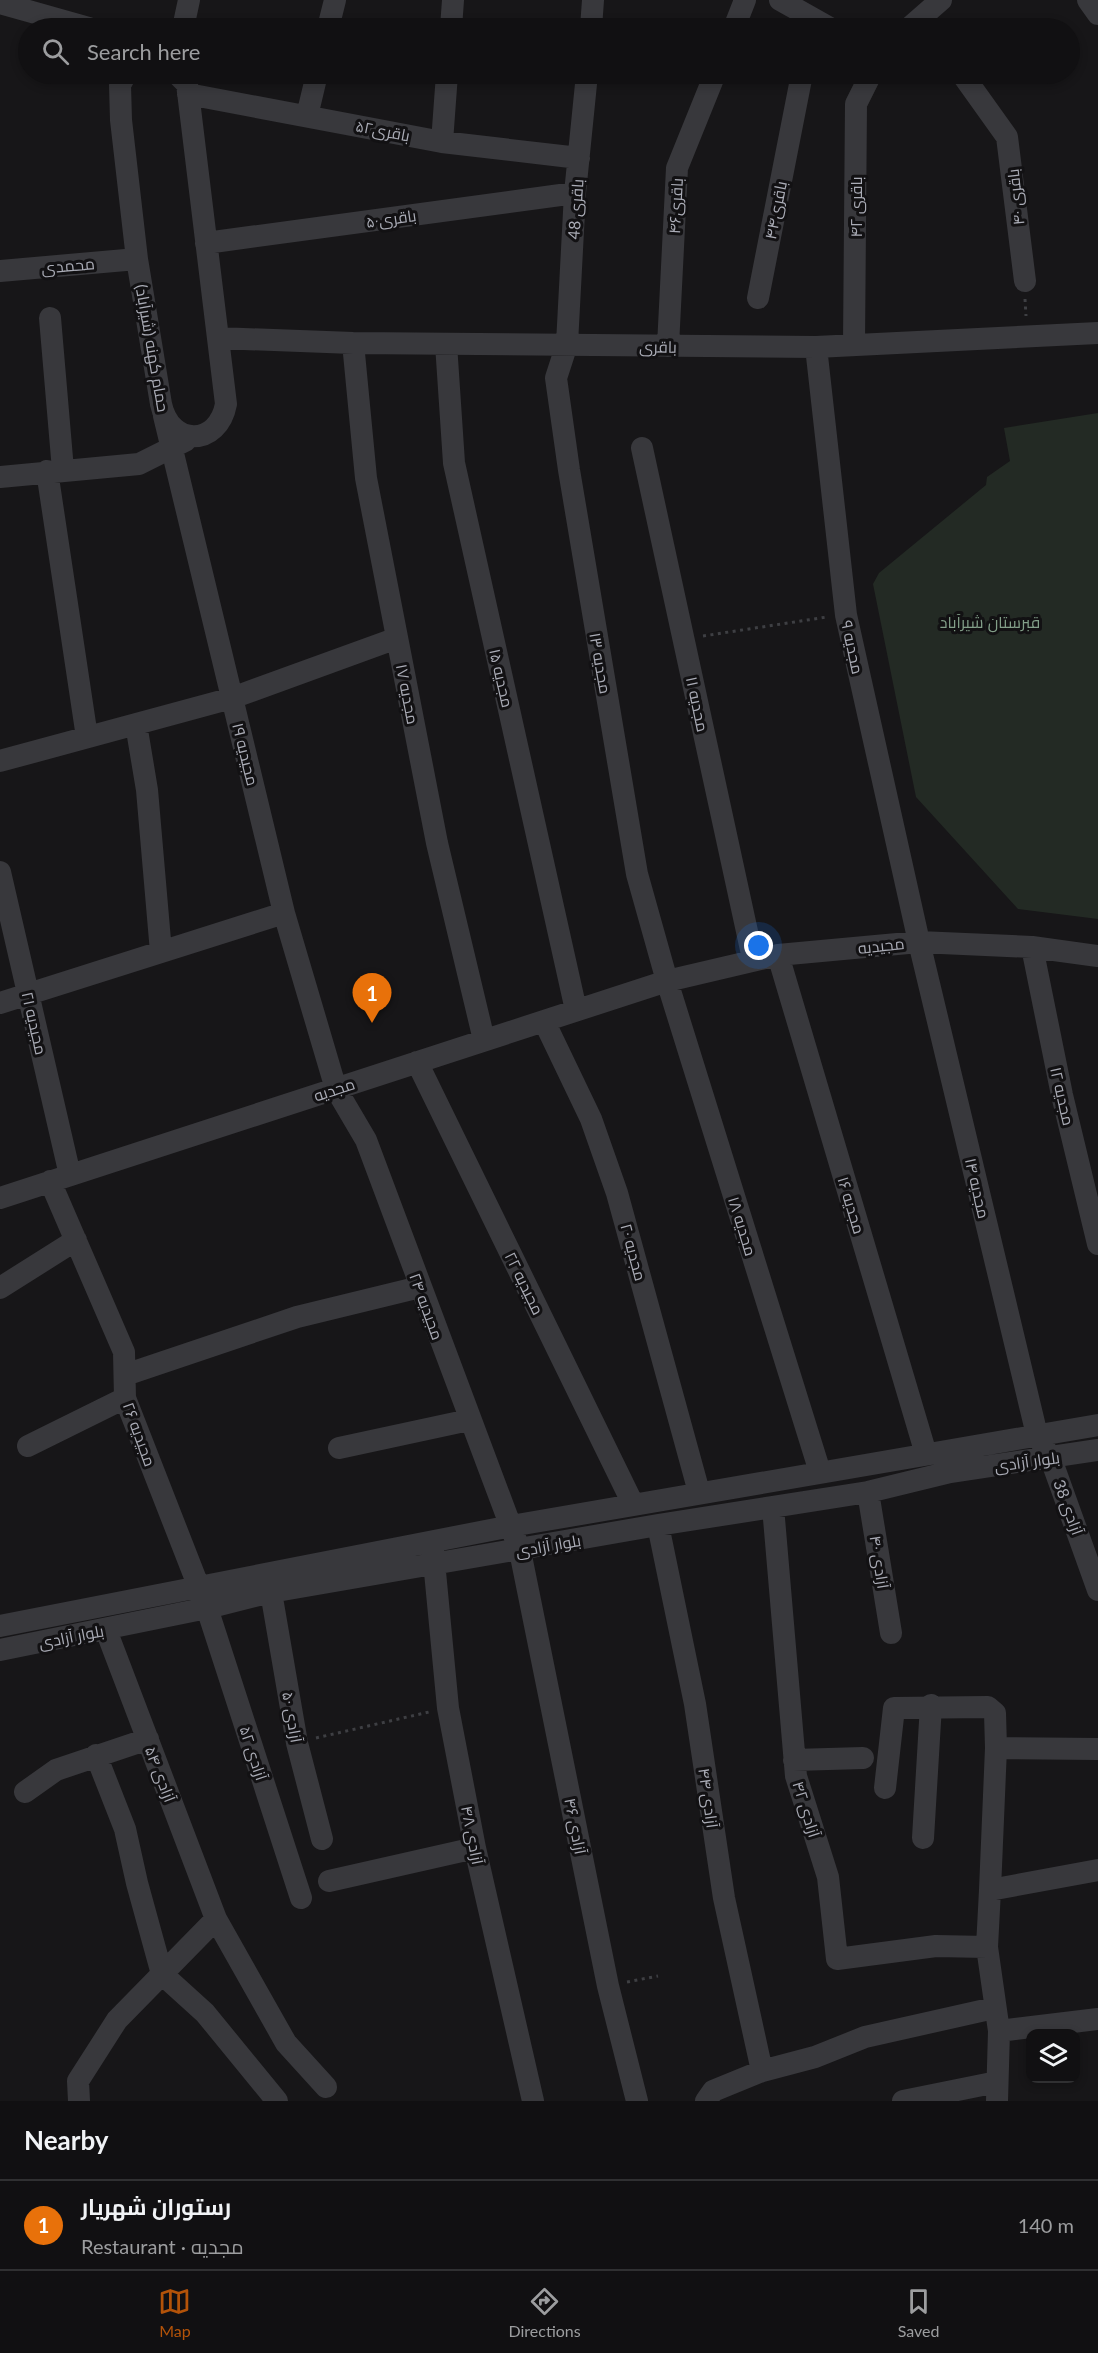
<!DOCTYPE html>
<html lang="en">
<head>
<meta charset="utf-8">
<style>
  body { margin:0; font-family:Lato,Cairo,sans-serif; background:#1a191b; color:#f1f3f6 }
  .controls { position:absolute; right:18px; bottom:18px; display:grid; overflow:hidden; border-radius:12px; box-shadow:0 3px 9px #0003 }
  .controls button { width:54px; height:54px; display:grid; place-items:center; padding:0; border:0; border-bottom:2px solid #303032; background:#111012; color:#f1f3f6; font:30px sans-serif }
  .you { position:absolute; left:759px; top:946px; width:21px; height:21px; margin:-15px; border:4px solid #fff; border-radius:50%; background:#1a73e8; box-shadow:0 0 0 9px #1a73e833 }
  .badge { display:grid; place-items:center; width:39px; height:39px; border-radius:50%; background:#b45309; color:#fff; font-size:20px; font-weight:700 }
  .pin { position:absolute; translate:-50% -50px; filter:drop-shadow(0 2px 3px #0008) }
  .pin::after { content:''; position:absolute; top:32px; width:21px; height:18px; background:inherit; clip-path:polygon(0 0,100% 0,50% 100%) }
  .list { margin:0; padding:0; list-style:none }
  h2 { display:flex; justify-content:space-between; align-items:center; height:78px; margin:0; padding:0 24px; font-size:26px }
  h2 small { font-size:20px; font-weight:400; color:#9c9d9f }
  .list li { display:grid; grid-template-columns:39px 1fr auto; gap:18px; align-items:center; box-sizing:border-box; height:90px; padding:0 24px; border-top:2px solid #303032 }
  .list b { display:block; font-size:22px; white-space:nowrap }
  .list p { margin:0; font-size:20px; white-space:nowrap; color:#9c9d9f }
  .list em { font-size:20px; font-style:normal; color:#9c9d9f }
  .icon { flex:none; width:33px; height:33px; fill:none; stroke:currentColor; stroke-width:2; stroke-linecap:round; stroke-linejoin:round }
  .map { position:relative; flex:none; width:1098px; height:2101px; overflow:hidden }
  .search { position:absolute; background:#111012; box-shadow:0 3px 9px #0003; left:18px; right:18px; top:18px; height:66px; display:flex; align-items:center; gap:15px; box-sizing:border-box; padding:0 21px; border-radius:33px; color:#9c9d9f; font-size:22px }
  .sheet { height:168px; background:#111012 }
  nav { display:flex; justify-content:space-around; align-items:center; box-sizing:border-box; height:84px; border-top:2px solid #303032; background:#111012; font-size:16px; color:#9c9d9f }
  nav a { display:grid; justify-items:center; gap:3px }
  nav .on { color:#b45309 }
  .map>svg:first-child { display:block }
  .green { fill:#232a24 }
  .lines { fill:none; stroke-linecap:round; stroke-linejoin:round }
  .path { stroke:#3e3f43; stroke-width:3; stroke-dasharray:3 4.5; stroke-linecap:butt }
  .minor { stroke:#38383c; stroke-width:22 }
  .labels { text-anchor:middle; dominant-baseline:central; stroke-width:6; stroke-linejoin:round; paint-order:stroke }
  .street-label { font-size:16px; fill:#aaacb6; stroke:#121113 }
  .park-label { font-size:16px; fill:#839f89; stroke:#121113 }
</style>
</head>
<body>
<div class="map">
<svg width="1098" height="2101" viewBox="0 0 1098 2101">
  <rect width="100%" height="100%" fill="#171618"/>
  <path class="green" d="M1098,413v506l-80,-10 -102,-112 -43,-213 6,-11 107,-88 1,-8 23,-16 -6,-33z"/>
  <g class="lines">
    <path class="path" d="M1025,299l1,17
      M703,636l124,-19
      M316,1738l113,-26
      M627,1982l31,-6"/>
    <path class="minor" d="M780,0l50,28
      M1088,0l10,14
      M0,3l89,25
      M183,28l6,-28
      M328,28l7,-28
      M451,28l2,-28
      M591,28l2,-28
      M734,28l11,-28
      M909,28l32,-28
      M126,74l-6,11 1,35 16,139 24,145c9,43 57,43 65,0l-39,-320 -10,-10
      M587,74l-12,119 -8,151 -11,34 13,92 68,404 30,107 153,491
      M962,74l45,63 18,144
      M188,94l254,48 137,16
      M307,116l10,-42
      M442,142l5,-68
      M206,243l369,-50
      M0,271l137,-12
      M758,298l44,-224
      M50,318l13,152
      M218,338l135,5 463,4 282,-14
      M353,343l13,135 71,365 47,197
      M446,344l8,119 122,547
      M854,344l2,-240 15,-30
      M668,346l9,-178 38,-94
      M816,347l30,268 73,327 118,493 14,24 47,131
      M164,416l120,497 52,176 30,51 154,411 88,435 29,115
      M642,448l111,511
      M47,471l40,266
      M0,477l139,-13 46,-23
      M136,724l11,66 14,162
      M0,761l232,-63 165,-60
      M0,872l70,303
      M1032,947l30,148 36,149
      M778,955l148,499
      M0,1003l284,-90
      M544,1021l47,98 26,74 82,299
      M417,1062l216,442
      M50,1181l74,171 1,46 82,210 94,290
      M0,1198l667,-217 111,-26 141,-13 113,5 66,9
      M0,1288l76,-48
      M125,1375l172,-58 123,-30
      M28,1446l97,-48
      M339,1448l130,-28
      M868,1492l23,141
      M773,1507l23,269 32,101 9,82 99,-13 51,1
      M658,1525l37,179 29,194 38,173
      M433,1551l15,157 27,140 58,253
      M271,1592l26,151 25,96
      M0,1626l511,-100 587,-101
      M106,1630l110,289 70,124 40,44
      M0,1650l207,-42 64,-16 387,-67 210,-33 82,-20 148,-22
      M96,1755l29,74 12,54 25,91 43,39 72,88
      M794,1760l69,-2
      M885,1788l9,-80 94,-1 7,6 1,35
      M25,1792l31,-22 92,-31
      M923,1838l8,-133
      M329,1881l146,-33
      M990,1890l6,-142 102,1
      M999,2031l99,-12
      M79,2101l-1,-20 39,-61 99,-101
      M706,2101l7,-10 49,-20 53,-14 50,-20 129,-29
      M903,2101l94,-19
      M997,2101l2,-70 -12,-84 3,-57 108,-20"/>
  </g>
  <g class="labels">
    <g class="street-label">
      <text transform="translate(383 130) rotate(11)">باقری۵۲</text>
      <text transform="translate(1015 197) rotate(-96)">باقری ۴۰</text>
      <text transform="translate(675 206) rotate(-87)">باقری۴۶</text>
      <text transform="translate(855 207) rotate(-90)">باقری ۴۲</text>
      <text transform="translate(575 209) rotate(-86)">باقری 48</text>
      <text transform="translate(775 210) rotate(-79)">باقری۴۴</text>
      <text transform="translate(391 218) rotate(-8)">باقری۵۰</text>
      <text transform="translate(68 265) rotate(-5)">محمدی</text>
      <text transform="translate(658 346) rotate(1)">باقری</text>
      <text transform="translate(153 348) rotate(80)">حمام کهنه (شیرآباد)</text>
      <text transform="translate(853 647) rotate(78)">مجدیه ۹</text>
      <text transform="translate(601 663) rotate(80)">مجدیه ۱۳</text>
      <text transform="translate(502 678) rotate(77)">مجدیه ۱۵</text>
      <text transform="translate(408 694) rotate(79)">مجدیه ۱۷</text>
      <text transform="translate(698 704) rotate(78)">مجدیه ۱۱</text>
      <text transform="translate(246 754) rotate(76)">مجیدیه ۱۹</text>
      <text transform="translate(881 945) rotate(-6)">مجیدیه</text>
      <text transform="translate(35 1023) rotate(77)">مجیدیه ۲۱</text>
      <text transform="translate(334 1089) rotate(-18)">مجدیه</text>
      <text transform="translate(1063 1096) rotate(77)">مجدیه ۱۲</text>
      <text transform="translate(978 1188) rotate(77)">مجدیه ۱۴</text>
      <text transform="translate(852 1205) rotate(73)">مجدیه ۱۶</text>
      <text transform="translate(743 1226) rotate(73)">مجدیه ۱۸</text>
      <text transform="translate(634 1252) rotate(75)">مجدیه ۲۰</text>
      <text transform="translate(525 1283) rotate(64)">مجیدیه ۲۲</text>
      <text transform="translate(427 1306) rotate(70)">مجیدیه ۲۴</text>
      <text transform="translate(140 1434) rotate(70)">مجیدیه ۲۶</text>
      <text transform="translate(1027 1461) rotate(-8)">بلوار آزادی</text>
      <text transform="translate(1069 1507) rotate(70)">آزادی 38</text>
      <text transform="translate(548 1545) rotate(-10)">بلوار آزادی</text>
      <text transform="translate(880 1562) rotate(81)">آزادی ۴۰</text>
      <text transform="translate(71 1636) rotate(-11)">بلوار آزادی</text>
      <text transform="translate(293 1717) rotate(80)">آزادی ۵۰</text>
      <text transform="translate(254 1753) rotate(72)">آزادی ۵۲</text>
      <text transform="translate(161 1774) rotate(69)">آزادی ۵۴</text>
      <text transform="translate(709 1798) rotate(82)">آزادی ۴۴</text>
      <text transform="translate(807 1809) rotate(73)">آزادی ۴۲</text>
      <text transform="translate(576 1826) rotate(79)">آزادی ۴۶</text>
      <text transform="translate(473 1835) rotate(79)">آزادی ۴۸</text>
    </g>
    <g class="park-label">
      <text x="990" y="621">قبرستان شیرآباد</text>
    </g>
  </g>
</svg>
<div class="controls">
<button><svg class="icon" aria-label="layers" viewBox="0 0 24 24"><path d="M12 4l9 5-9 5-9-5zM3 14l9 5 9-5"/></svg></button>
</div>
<div class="you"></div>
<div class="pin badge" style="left:372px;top:1023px;background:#e8710a">1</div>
<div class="search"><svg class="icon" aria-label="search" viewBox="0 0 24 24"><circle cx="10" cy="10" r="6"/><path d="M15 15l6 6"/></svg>Search here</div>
</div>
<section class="sheet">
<h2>Nearby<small></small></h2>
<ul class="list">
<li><span class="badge" style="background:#e8710a">1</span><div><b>رستوران شهریار</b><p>Restaurant · مجدیه</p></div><em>140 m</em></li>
</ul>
</section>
<nav>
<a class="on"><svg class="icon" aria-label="map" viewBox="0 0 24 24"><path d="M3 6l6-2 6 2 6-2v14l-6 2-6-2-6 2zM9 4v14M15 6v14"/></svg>Map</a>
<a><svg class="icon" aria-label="directions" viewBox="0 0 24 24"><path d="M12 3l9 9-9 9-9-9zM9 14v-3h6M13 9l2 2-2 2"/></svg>Directions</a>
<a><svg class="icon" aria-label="saved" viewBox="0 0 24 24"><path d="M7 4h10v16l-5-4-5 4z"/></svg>Saved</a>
</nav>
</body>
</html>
